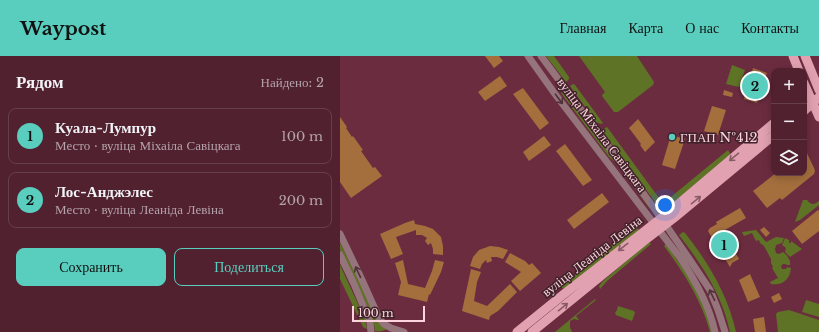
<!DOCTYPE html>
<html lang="ru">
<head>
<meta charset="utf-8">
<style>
  body { margin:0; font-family:"Libre Baskerville",serif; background:#5b2e3c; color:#f1f3f6 }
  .controls { position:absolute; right:12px; top:12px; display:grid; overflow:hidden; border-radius:8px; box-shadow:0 2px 10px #0003 }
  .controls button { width:36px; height:36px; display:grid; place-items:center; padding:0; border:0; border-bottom:1px solid #673e4c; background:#512130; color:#f1f3f6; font:20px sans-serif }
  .scale { position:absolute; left:12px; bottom:10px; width:73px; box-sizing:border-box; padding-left:4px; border:2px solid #fdd4dd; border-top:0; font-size:11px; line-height:14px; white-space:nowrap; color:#fdd4dd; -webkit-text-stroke:3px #3f2129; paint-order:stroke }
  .you { position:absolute; left:325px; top:149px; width:14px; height:14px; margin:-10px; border:3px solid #fff; border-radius:50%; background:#1a73e8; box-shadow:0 0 0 6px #1a73e833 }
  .badge { display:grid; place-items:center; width:26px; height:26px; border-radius:50%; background:#59cebe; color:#111; font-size:13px; font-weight:700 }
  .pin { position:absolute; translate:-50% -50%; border:2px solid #fff; box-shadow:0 1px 4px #0006 }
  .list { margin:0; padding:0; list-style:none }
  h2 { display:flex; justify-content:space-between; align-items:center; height:52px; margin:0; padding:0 16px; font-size:17px }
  h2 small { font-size:13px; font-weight:400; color:#b4a3ab }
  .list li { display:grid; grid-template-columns:26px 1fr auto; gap:12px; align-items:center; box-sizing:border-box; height:56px; margin:0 8px 8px; padding:0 8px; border:1px solid #673e4c; border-radius:8px }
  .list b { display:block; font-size:15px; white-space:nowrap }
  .list p { margin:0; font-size:13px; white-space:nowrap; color:#b4a3ab }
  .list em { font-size:13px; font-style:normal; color:#b4a3ab }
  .actions { display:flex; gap:8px; padding:12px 16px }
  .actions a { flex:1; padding:9px 0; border:1px solid #59cebe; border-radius:8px; text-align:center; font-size:14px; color:#59cebe }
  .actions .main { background:#59cebe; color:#111 }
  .icon { flex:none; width:22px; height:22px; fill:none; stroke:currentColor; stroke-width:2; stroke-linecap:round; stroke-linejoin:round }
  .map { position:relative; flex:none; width:479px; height:276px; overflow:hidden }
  header { display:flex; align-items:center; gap:24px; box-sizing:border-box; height:56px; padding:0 20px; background:#59cebe; color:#111 }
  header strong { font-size:19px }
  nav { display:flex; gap:22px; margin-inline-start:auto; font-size:14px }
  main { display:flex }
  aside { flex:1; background:#512130 }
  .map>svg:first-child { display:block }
  .green { fill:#5e7325 }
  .building { fill:#a46f3d }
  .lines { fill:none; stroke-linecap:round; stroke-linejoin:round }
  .minor { stroke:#95747c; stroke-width:7 }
  .major { stroke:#e2a1b1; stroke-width:9 }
  .oneway { stroke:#50323a }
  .oneway2 { stroke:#885b66 }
  .poi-dot { fill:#59cebe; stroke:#3f2129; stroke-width:1.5 }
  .labels { text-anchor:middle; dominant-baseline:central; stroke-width:3; stroke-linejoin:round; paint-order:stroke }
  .street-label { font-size:13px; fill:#fdd4dd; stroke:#3f2129 }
  .poi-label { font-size:13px; fill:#fdd4dd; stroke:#3f2129; text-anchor:start }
</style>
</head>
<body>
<header>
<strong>Waypost</strong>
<nav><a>Главная</a><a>Карта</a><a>О нас</a><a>Контакты</a></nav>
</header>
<main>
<aside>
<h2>Рядом<small>Найдено: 2</small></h2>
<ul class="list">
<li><span class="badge">1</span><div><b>Куала-Лумпур</b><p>Место · вуліца Міхаіла Савіцкага</p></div><em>100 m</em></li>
<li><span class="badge">2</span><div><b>Лос-Анджэлес</b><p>Место · вуліца Леаніда Левіна</p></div><em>200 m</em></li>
</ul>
<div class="actions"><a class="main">Сохранить</a><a>Поделиться</a></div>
</aside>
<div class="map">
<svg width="479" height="276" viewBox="0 0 479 276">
  <rect width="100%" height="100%" fill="#6c2c40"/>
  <path class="green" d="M206,0h8l15,21v2l-3,3z
    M239,0h58l17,26 -1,3 -35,27h-4l-12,-16v-1l3,-3z
    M392,9l13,5 -6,17 -13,-3z
    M233,28l2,1 28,38 -2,1 -5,-2 -26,-36z
    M224,35l87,117 -1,1 -32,-44 -9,-8 -48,-64z
    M267,71l52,71v3l-3,2 -52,-69v-5z
    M388,94l3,5 -61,51 -4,-5z
    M463,144h4c4,5 7,5 12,1v4l-19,15 -5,2z
    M294,171h3l2,3 -73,59 -4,-1 -1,-2z
    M416,174l10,12 10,-5 8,1 -2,5 -6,2 -1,4 1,4 3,1 4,-2c4,3 8,8 7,13h-3l-2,-1h-2l-2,2 1,3h4l1,-2 4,1c-1,11 -8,18 -20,16l-1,-2 8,-4 -6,-10 1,-1 -2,-4v-4l-7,-13 -4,-3 -1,-3 -3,1 -4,-8 -8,3 -2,-4z
    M343,176l2,1c23,29 43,62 51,99h-6c-8,-38 -28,-67 -51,-97z
    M445,182l4,2v3h2v-2l11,8 -12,8 -5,-5 1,-4 -4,-3z
    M309,186l2,2 -44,37 -7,8 -1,-3 4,-5z
    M0,187l22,44 25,42c-4,2 -8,3 -12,2l-1,-7 -10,-25 -24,-49z
    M326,188c10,15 21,29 30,44 7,14 12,29 17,44h-3c-9,-33 -26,-59 -46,-86z
    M0,209l25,54 2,10 -4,-2 -23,-48z
    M255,243l1,1 -20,16 3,4h-1l-4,-1 -4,2v7l2,3 -1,1h-16z
    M466,244l13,4v13l-17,-5z
    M278,250l16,5 1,2 -3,8 -16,-6 -1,-2 2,-3z
    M449,254l30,10v12h-41l-2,-18 2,-2z"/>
  <path class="building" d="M145,0h14l4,5 -9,7z
    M413,12l14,5 -10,30 -13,-4z
    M160,20l7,10 -22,15 -7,-9z
    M183,32l26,35 -9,7 -27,-36z
    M384,34l9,3 -1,4 -9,-2z
    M372,50l14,4 -8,25 -14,-4z
    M0,61l7,10 -1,1 6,9 1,-1 10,14 -2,1 12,17 2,-1 7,9 -31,22 -11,-16z
    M298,63l17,23 -10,10 -5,-7 1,-1 -12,-16z
    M331,79l14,4 -10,30 -13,-4z
    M204,80l7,9 -22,16 -6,-9z
    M225,88l27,36 -9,6 -27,-35z
    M465,93l9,19 1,3 -1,3 -32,26 -2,-2 -13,10 -14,-17 23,-18h28v-23z
    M262,137l7,9 -35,27 -7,-9z
    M400,152l6,10 -23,13 16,28 -7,4 -2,4 -22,-36 2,-3 7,-4 -1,-2z
    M478,154l1,1v20l-17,13 -10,-13z
    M74,164l1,4 10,2 8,3 8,8 2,9v9l-10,-1v-5l-2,-6 -3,2 -3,-4 2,-3 -5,-3h-6v-5l-20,7 7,17 -12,5 -11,-25 25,-11z
    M424,171l6,6 -4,4 -6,-7z
    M150,190l9,1 9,3 -5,9 -6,-2h-6l1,4 -5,2 -1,-3 -4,4 -2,5 -10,-3 3,-9 6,-7z
    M170,197l15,8 4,4 3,-2 9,10 -21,18 -9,-10 10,-9 -16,-10z
    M63,204l5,24 17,4 7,-17 3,-11 9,2 -3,10 -11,23 -1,-1 -2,8 -29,-7 3,-13 -6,-19z
    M131,213l10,3 -4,10 -3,19 13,5 23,-22 7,8 -19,19 -8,5 -1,4 -27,-9z
    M410,218l10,23 -12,5 -9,-22z
    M439,237l3,6 -8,4 -3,-6z
    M424,261l2,15h-11l-2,-13z"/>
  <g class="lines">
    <path class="minor" d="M188,0l27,38 126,165c15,23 28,46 34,73
      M201,0l113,152 36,52 20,30 8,20 7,22
      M0,178l22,46 17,38 5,6 7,4 13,4
      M0,199l14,29 16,38 1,10"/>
    <path class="major" d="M453,0l6,15
      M465,0l14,34
      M464,27l15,34
      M464,55l15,-14
      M177,276l47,-38 105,-82 105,-89
      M192,276l112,-91 30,-23 100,-83"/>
  </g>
  <defs><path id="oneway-shaft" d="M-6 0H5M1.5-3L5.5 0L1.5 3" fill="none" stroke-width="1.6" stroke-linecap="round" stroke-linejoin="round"/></defs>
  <g class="oneway">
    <use href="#oneway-shaft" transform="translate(219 43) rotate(53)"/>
    <use href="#oneway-shaft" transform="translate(18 216) rotate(-115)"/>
    <use href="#oneway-shaft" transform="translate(372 239) rotate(-116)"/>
  </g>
  <g class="oneway2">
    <use href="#oneway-shaft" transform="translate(394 101) rotate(140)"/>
    <use href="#oneway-shaft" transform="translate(356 144) rotate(-39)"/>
    <use href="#oneway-shaft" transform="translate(283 191) rotate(142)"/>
    <use href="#oneway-shaft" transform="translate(223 251) rotate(-39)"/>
  </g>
  <circle class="poi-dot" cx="332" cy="81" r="4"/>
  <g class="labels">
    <g class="street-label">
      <text transform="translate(262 79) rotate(53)">вуліца Міхаіла Савіцкага</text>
      <text transform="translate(252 200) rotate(-38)">вуліца Леаніда Левіна</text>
    </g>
    <g class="poi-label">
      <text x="340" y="81">ГПАП №412</text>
    </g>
  </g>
</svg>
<div class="controls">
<button>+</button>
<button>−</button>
<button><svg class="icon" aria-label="layers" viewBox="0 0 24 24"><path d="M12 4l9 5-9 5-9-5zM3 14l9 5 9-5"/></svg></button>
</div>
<div class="scale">100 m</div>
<div class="you"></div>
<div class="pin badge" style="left:384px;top:189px">1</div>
<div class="pin badge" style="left:415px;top:30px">2</div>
</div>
</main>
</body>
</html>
